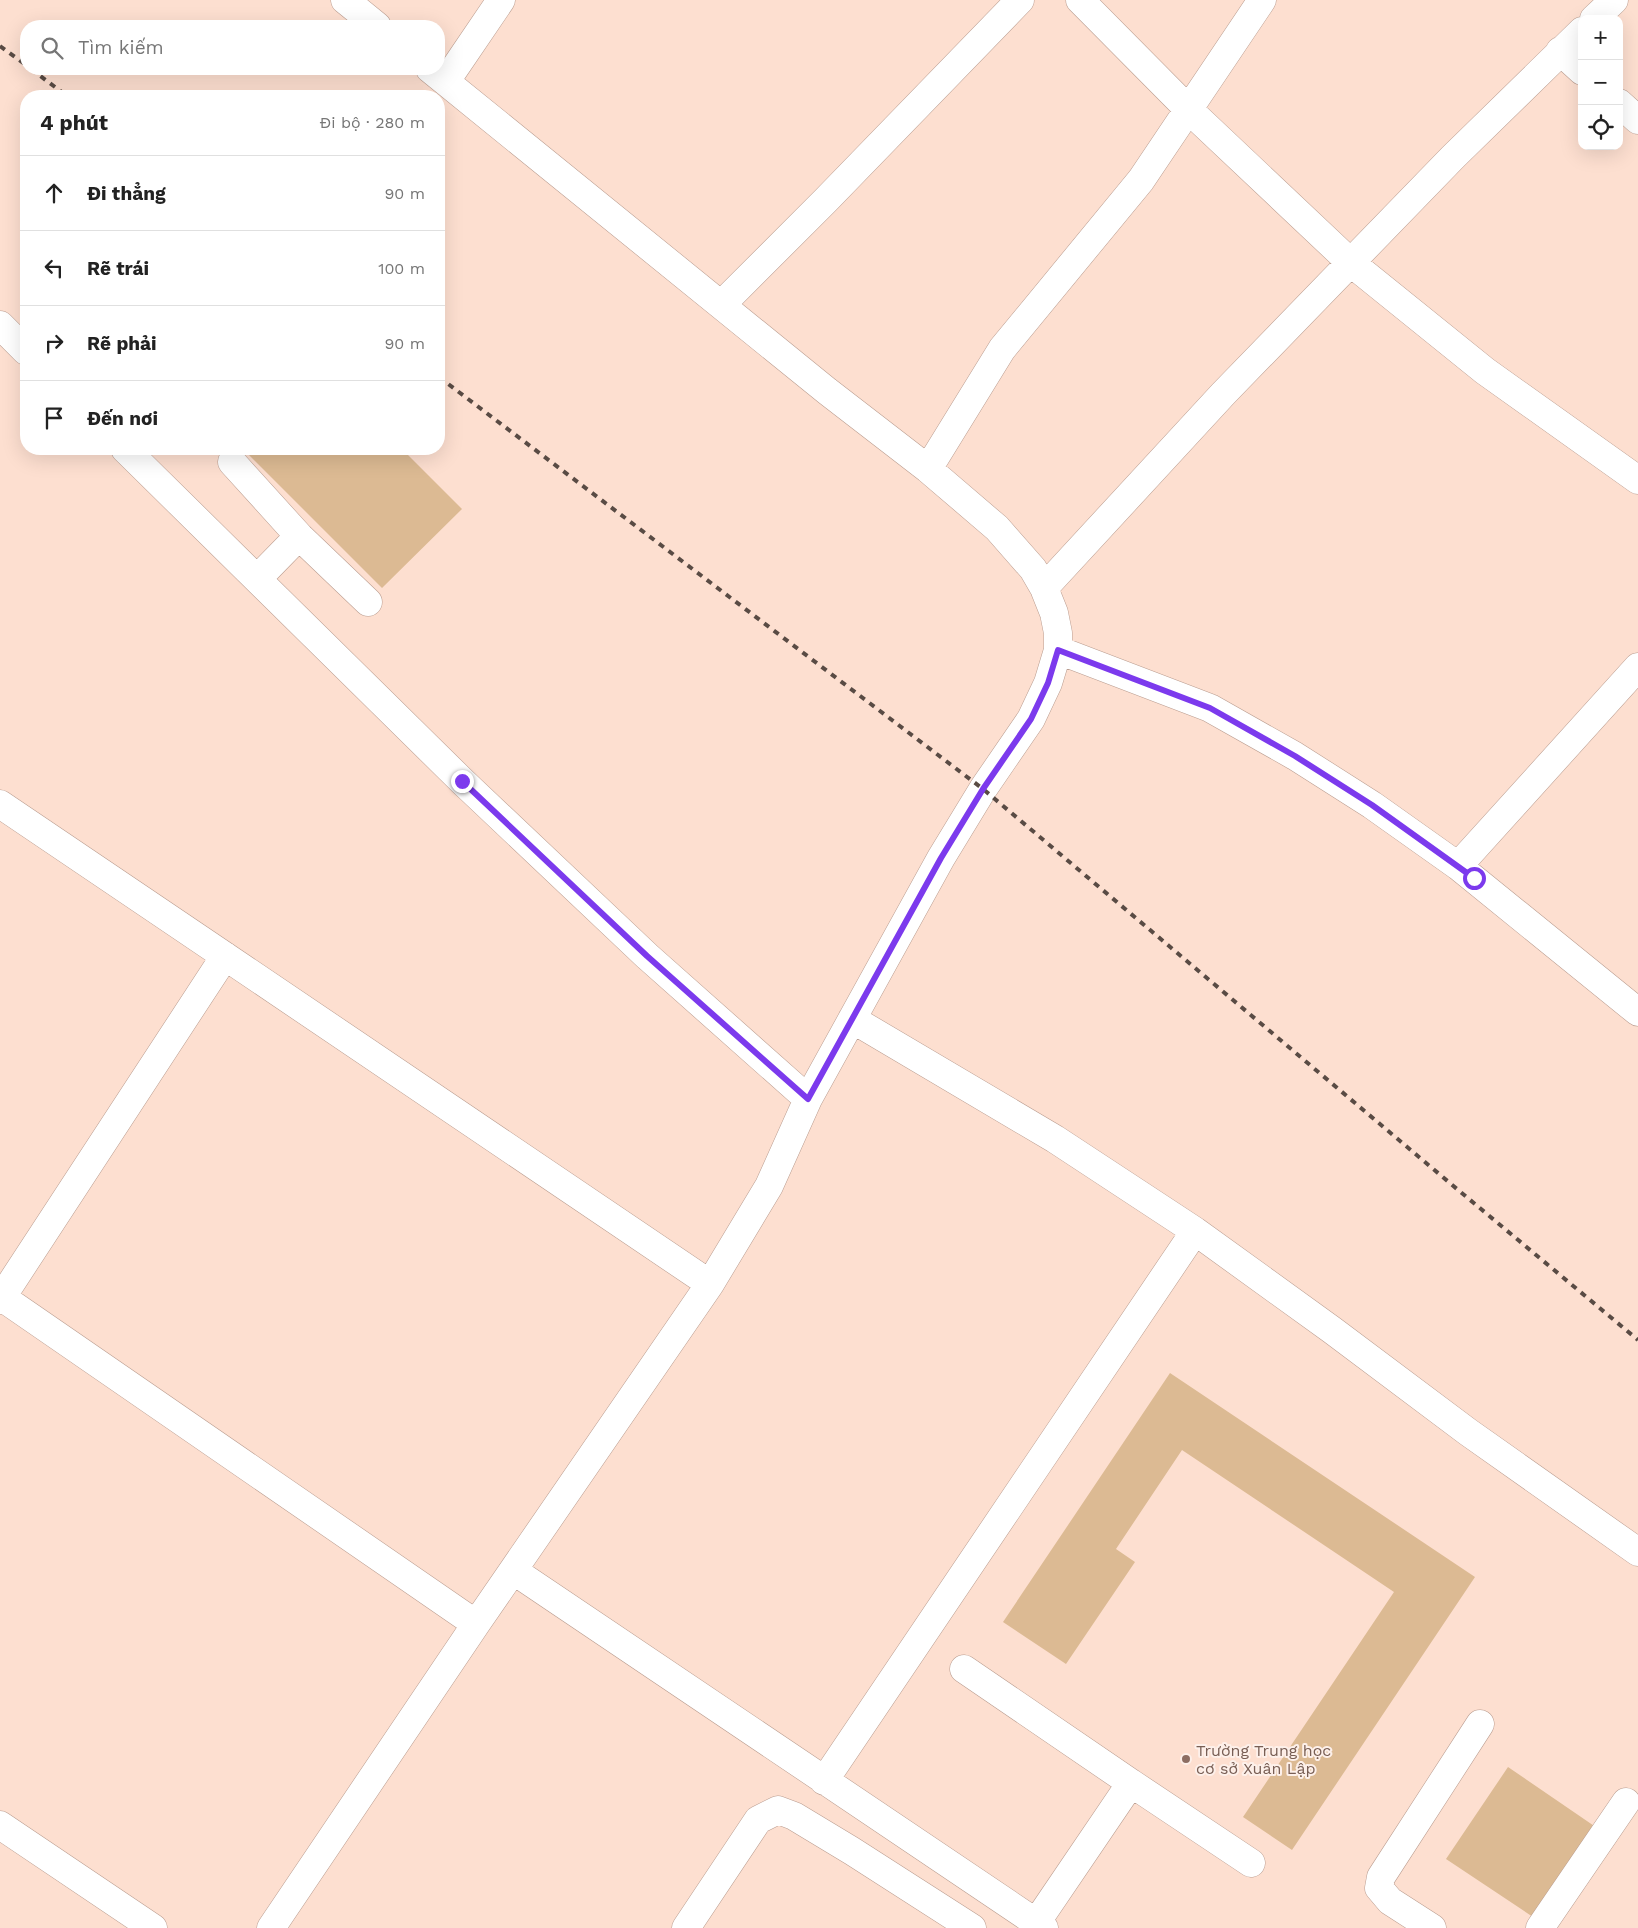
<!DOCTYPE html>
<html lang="vi">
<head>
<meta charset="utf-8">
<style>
  body { margin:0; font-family:"Work Sans",sans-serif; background:#f6f6f6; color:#222 }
  .controls { position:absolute; right:15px; top:15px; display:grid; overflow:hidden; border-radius:10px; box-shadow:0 5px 20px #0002 }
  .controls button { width:45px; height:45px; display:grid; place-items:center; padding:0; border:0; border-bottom:1px solid #e0e0e0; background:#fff; color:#222; font:25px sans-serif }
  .stop { position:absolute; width:15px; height:15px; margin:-11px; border:4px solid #7c3aed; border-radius:50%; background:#fff }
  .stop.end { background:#7c3aed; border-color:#fff; box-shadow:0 1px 5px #0008 }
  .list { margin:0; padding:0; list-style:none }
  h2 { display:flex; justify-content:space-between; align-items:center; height:65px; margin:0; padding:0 20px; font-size:21px }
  h2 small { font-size:16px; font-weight:400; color:#767676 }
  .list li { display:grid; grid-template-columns:32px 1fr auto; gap:15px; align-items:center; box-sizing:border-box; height:75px; padding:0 20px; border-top:1px solid #e0e0e0 }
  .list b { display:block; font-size:19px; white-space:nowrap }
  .list em { font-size:16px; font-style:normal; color:#767676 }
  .icon { flex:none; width:28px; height:28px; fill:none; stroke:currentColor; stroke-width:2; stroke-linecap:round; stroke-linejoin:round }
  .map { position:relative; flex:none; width:1638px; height:1928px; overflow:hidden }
  .search { position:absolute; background:#fff; box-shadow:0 5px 20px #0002; left:20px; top:20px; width:425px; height:55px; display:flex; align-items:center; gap:12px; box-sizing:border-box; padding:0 18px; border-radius:20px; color:#767676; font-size:19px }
  .panel { position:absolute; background:#fff; box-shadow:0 5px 20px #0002; left:20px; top:90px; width:425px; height:365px; border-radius:20px }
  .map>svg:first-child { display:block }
  .building { fill:#dcba93 }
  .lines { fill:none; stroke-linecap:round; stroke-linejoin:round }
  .minor-casing { stroke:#ba9d90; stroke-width:29 }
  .minor { stroke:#fff; stroke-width:28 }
  .rail { stroke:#594b44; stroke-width:4; stroke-dasharray:6 6; stroke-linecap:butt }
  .route { stroke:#7c3aed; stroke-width:6 }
  .education-dot { fill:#8d6e63; stroke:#fdf0ea; stroke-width:2 }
  .labels { text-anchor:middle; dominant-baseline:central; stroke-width:4; stroke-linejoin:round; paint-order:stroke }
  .education-label { font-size:16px; fill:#785e54; stroke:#fdf0ea; text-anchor:start }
</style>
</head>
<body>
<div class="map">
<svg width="1638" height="1928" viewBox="0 0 1638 1928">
  <rect width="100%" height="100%" fill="#fddfd0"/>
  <path class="building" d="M252,449h150l60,60 -80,79 -135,-135z
    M1170,1373l305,204 -183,273 -49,-33 151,-225 -212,-142 -66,99 19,13 -69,102 -63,-42z
    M1508,1767l95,65 -61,91 -96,-64z"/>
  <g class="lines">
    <defs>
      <path id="minor" d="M345,0l32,26
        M1080,0l109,110 161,152 135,109 153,109
        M1594,19l20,-19
        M1560,51l22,20
        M446,81l55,-81
        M1619,103l19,17
        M721,305l105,-105 194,-200
        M0,325l26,26
        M125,449l337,332 185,175 161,143
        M232,462l67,74
        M928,469l74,-120 139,-169 121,-180
        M258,578l41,-42 69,66
        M1044,588l179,-194 230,-237 129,-126
        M1058,650l152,58 85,48 77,49 86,61 180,146
        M0,804l710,480
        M1458,866l180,-199
        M852,1019l203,120 140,92 137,99 136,102 170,120
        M0,1296l476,328
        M0,1300l225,-344
        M514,1571l530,357
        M964,1669l167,114 -95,140
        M824,1781l371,-550
        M1131,1783l120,80
        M0,1825l153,103
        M271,1928l205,-304 234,-340 59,-98 39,-87 133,-241 42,-69 48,-70 17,-36 10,-33v-17l-4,-20 -10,-25 -11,-19 -36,-41 -69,-59 -101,-78 -397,-322
        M686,1928l72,-108 20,-10 16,6 58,35 120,77
        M1432,1928l-42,-27 -11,-13 2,-11 99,-153
        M1540,1928l86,-126"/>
    </defs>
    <use href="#minor" class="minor-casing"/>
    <use href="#minor" class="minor"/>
    <path class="rail" d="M0,46l26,19
      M31,69l36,27
      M439,377l544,412 468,395 187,156"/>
  </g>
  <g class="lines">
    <path class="route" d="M462,781l185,175 161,143 133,-241 42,-69 48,-70 17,-36 10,-33 152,58 85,48 77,49 102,73"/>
  </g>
  <circle class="education-dot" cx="1186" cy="1759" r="5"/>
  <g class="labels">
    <g class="education-label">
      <text x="1196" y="1750">Trường Trung học<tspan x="1196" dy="18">cơ sở Xuân Lập</tspan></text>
    </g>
  </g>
</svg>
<div class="controls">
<button>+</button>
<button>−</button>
<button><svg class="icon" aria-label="locate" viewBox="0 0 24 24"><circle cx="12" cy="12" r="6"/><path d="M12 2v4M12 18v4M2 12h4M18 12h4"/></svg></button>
</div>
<div class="stop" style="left:1474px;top:878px"></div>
<div class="stop end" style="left:462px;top:781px"></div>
<div class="search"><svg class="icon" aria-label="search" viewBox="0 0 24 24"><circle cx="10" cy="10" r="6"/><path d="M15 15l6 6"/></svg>Tìm kiếm</div>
<section class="panel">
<h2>4 phút<small>Đi bộ · 280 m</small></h2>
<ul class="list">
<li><svg class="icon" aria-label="ahead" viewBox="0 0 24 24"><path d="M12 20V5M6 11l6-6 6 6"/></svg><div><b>Đi thẳng</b></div><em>90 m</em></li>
<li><svg class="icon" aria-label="left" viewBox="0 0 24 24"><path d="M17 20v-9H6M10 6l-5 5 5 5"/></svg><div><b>Rẽ trái</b></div><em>100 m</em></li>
<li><svg class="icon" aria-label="right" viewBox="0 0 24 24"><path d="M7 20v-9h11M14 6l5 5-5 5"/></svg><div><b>Rẽ phải</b></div><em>90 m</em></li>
<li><svg class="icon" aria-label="arrive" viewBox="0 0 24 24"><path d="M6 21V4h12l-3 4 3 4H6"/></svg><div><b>Đến nơi</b></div></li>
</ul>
</section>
</div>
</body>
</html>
